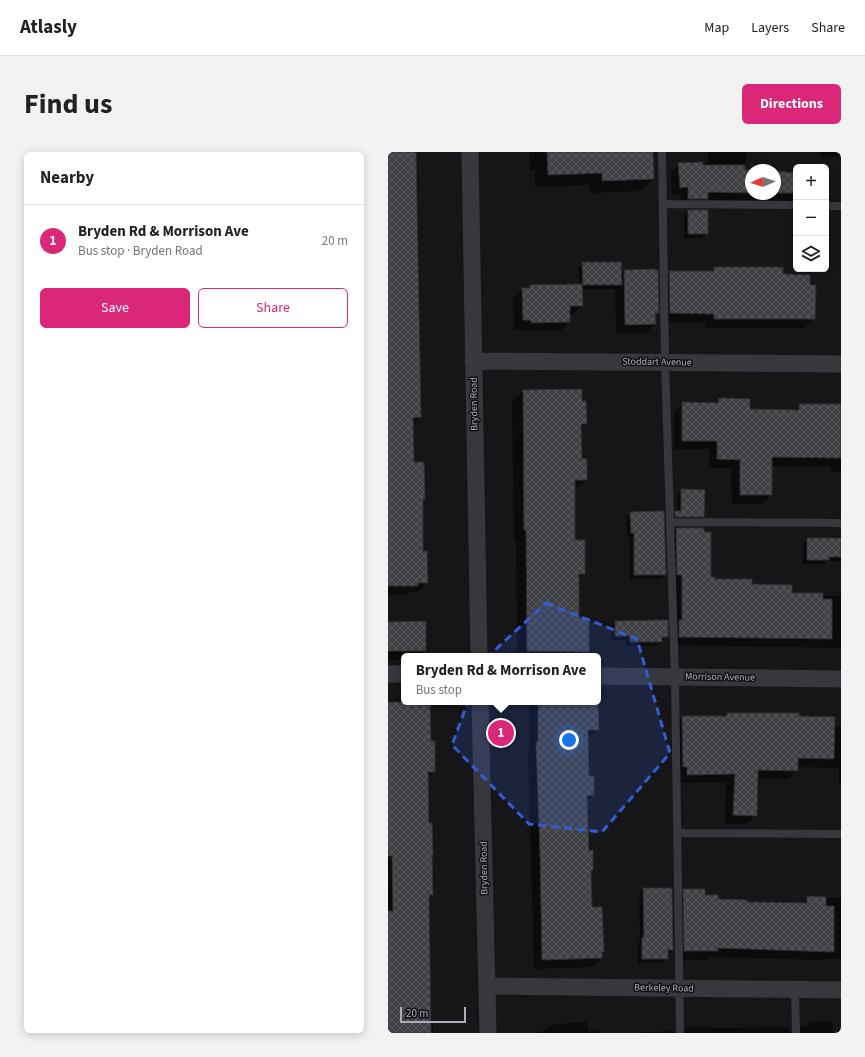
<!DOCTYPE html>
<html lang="en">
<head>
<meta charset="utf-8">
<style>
  body { margin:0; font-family:"Source Sans 3",sans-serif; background:#f2f2f2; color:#222 }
  .controls { position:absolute; right:12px; top:12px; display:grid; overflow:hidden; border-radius:6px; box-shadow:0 2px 10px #0003 }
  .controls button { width:36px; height:36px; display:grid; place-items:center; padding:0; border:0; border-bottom:1px solid #e0e0e0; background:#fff; color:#222; font:20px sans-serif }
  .compass { position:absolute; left:357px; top:12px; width:36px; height:36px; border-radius:50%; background:#fff; box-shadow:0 2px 10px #0003; rotate:267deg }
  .scale { position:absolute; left:12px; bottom:10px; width:66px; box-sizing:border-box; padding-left:4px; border:2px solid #a8adb8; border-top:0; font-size:11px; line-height:14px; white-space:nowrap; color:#a8adb8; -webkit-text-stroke:3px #111113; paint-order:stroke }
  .you { position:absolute; left:181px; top:588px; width:14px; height:14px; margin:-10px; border:3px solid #fff; border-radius:50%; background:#1a73e8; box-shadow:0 0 0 6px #1a73e833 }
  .badge { display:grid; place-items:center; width:26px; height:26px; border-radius:50%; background:#db2777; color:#fff; font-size:13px; font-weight:700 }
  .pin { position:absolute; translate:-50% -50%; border:2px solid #fff; box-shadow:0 1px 4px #0006 }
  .popup { position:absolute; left:13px; top:501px; width:200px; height:52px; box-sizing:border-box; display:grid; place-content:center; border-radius:6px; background:#fff; filter:drop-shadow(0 1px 3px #0005); font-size:13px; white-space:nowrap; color:#767676 }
  .popup b { font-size:15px; color:#222 }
  .popup::after { content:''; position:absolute; left:50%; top:100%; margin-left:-8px; border:8px solid transparent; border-top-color:#fff }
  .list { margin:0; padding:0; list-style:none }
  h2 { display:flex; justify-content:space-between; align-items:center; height:52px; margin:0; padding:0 16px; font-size:17px }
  h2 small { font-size:13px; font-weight:400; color:#767676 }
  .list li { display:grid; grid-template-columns:26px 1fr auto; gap:12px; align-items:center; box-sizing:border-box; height:72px; padding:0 16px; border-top:1px solid #e0e0e0 }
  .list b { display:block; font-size:15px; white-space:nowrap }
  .list p { margin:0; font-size:13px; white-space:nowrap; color:#767676 }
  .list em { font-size:13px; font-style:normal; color:#767676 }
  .actions { display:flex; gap:8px; padding:12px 16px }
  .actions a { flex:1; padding:9px 0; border:1px solid #db2777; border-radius:6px; text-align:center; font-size:14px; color:#db2777 }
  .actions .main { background:#db2777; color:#fff }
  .icon { flex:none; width:22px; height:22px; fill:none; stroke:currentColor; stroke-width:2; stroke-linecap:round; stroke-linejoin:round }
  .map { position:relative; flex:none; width:453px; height:881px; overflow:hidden; border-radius:6px }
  header { display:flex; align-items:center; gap:24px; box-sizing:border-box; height:56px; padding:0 20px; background:#fff; border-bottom:1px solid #e0e0e0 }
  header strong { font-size:19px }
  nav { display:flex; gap:22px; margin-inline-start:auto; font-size:14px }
  .intro { display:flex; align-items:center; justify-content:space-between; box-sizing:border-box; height:96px; padding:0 24px }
  h1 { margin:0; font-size:28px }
  .button { padding:10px 18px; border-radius:6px; background:#db2777; color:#fff; font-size:14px; font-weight:700 }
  main { display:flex; gap:24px; padding:0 24px }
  aside { flex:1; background:#fff; border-radius:6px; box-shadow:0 2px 10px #0003 }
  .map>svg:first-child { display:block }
  .shadow { fill:#0007 }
  .building { fill:url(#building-cross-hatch); stroke:#303034 }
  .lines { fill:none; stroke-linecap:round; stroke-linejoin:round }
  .lane { stroke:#37383d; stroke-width:8 }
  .street { stroke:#37383d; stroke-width:17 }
  .marked { fill:#325cd3; fill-opacity:0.2; stroke:#325cd3; stroke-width:3; stroke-dasharray:8 5; stroke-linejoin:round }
  .labels { text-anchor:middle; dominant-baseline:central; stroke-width:3; stroke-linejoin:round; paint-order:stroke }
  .street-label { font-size:10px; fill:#a8adb8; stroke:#111113 }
</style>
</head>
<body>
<header>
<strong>Atlasly</strong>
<nav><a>Map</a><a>Layers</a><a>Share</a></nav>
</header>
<div class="intro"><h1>Find us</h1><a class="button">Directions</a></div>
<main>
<aside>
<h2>Nearby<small></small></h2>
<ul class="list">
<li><span class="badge">1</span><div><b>Bryden Rd &amp; Morrison Ave</b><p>Bus stop · Bryden Road</p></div><em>20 m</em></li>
</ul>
<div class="actions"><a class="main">Save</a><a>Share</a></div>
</aside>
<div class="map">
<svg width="453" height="881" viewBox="0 0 453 881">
  <defs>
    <pattern id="building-cross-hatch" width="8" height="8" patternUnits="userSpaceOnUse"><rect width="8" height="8" fill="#404145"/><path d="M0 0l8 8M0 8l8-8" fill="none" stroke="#595a5e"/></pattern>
  </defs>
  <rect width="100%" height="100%" fill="#161618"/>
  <path class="shadow" d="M0,0h27l5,265 -8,8 2,38 10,36 -2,1v52l5,31 -10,9h-7l-3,3h-19z
    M141,0h123l1,27 -13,12 -50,2 -1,-8 -54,2v-17h-5z
    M320,0h38v19h5v23h24v-22l21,2v27l-90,-1 -7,6h-19l1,-11h-9l-1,-22 8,-9 29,-1z
    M433,0h20v4l-20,1z
    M300,59l19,23 -5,4h-18v-23z
    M195,111l38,11 3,-3 30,-1 4,43 -3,3v8l-9,9h-30l-1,-44h-34l1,16 -9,9h-4v8l-9,9h-38v-2h-8l-1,-31 9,-9h6l3,-3 48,-1 -1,-17z
    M327,116l67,7 32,44 -9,9h-100v-6h-44v-41l9,-9h40z
    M193,238v12l5,22 -6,5 1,31 5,20 -11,10h-1v51l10,33 -6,6v39l10,32 -5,5h-66l-1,-116h-2l-2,-139 11,-10z
    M331,247l30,11 45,1 6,-6 41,-1v68h-10v-6h-60v29l-9,9h-30l-1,-36h-22v-19h-35v-37l9,-9h32z
    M293,338l22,26 -4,5h-28v-4l6,-5v-17z
    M243,361l34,62 -4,4h-31v-42h-3l-1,-20z
    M288,377l34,49 4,2 37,5 40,9 50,2v52l-170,-3 -4,-108z
    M448,384l5,1v24h-15l-2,3h-21v-20l5,-5h26z
    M227,470l52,14 -10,10h-31v-6h-15v-14z
    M0,471l37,27 -5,6h-16v4h-16z
    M16,547v3h25l1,40 4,30 -7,7 1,45 4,70 -4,4 2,125h3v10h-45v-333z
    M148,550h61l1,28 -11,9 1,38 5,18 -7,7 2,50 4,18 -2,3 1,35h10l2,44 -2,2v4l-9,9 -58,2 -6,-217 1,-2v-41z
    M339,562l71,3 35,9h8v58h-2v-16l-42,-1v3l-9,9h-32v36l-9,9h-22l1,-42 -47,1 -6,-57 9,-9h42z
    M255,737h28l1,61 -9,13h-25v-20l2,-2 -1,-47z
    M296,738l33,10 29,3 55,1 7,-7 33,1v61h-16l-1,1 -113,-3 -3,3 -32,-1 -1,-61z
    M200,870v9l11,-1v3h-59l7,-6 5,-1 3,-2z
    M423,870h22v11h-38l7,-7h5z
    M298,875h28v1l75,-1 1,6h-110z
    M286,879v2h-29l1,-1z"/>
  <path class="building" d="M0,0h28l5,265 -8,1 1,44h10l1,37h-2v52h4l1,32h-10v3h-30z
    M159,0h106l1,27 -52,2v-8l-54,2z
    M315,10v3h42v5h6v23l-43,-1v7h-20v-12l-8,1 -2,-25z
    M387,19l21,2v20h-21z
    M300,58h20v24h-20z
    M194,110h39l1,23h-39z
    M326,115h69v7l27,1v10h6l-1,34h-101v-5l-44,-1 -1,-42h45z
    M267,117v1h3l1,43h-4l1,11 -31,1 -1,-55z
    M194,132l1,22h-13v16l-39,1v-3h-8l-1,-32h8v-3z
    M194,237v12h4l1,23h-6l1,35h5v21h-12v60h10v34h-6v44h10v34l-62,-1 -1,-121h-2l-1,-140z
    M331,246l31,1v10l49,1v-6h42v54l-69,-1v38h-32v-35l-23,-1v-18h-35v-39l36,1z
    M293,337l24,1 -1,27h-29v-6h6z
    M276,359l2,64h-32v-42h-3l-1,-21z
    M288,376h28v4h7v45h4v2h37v5l40,1v8h31v6h9v40l-153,-2v-17h3v-45h-5z
    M419,386h34v19h-12v3h-22z
    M274,468h6v17h-6v5h-32v-6h-15v-15z
    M38,469v30h-38v-29z
    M0,550h42l1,39h4v31h-7l1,51h3l1,32h-1l1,40h-4l2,138h-43v-122h5l-1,-55h-4z
    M150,550h60l1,28h-11l1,46h5v19l-7,1 2,55 4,-1v20l-2,1 1,36h10l2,45h-2v6l-60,2 -2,-108 -4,-110h2z
    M339,561h72v3l36,1 -1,42 -36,-1v13l-40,-1 -1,46 -24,-1 2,-41 -48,1v-8h-4l-1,-51h45z
    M255,736h29l1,62h-5v9h-26v-22h2z
    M295,737h22v6h13v4l29,1v2l60,1v-7l19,1v9h8v46l-116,-4v3h-34z"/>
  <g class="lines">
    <path class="lane" d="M274,0l3,210 10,315 5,356
      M275,52l133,1
      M438,54h15
      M282,370l171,1
      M289,681l164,1
      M407,837l1,44"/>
    <path class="street" d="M82,0l9,504
      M85,209l368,3
      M0,522h16
      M210,524l243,3
      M92,550l8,331
      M99,834l354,4"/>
  </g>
  <path class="marked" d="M158,451l91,36 33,114 -68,79 -73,-8 -77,-79 31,-84z"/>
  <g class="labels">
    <g class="street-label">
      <text transform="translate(269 210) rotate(1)">Stoddart Avenue</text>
      <text transform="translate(86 252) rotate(-91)">Bryden Road</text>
      <text transform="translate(332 525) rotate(1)">Morrison Avenue</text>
      <text transform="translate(96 716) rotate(-91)">Bryden Road</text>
      <text transform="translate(276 836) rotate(1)">Berkeley Road</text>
    </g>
  </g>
</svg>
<div class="controls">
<button>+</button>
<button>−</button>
<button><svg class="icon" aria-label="layers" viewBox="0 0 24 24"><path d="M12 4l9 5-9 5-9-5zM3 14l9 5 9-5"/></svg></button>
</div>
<svg class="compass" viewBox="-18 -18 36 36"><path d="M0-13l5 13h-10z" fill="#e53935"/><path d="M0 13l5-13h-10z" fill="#767676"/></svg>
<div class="scale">20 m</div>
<div class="you"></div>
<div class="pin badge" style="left:113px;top:581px">1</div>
<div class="popup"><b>Bryden Rd &amp; Morrison Ave</b>Bus stop</div>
</div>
</main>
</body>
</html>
